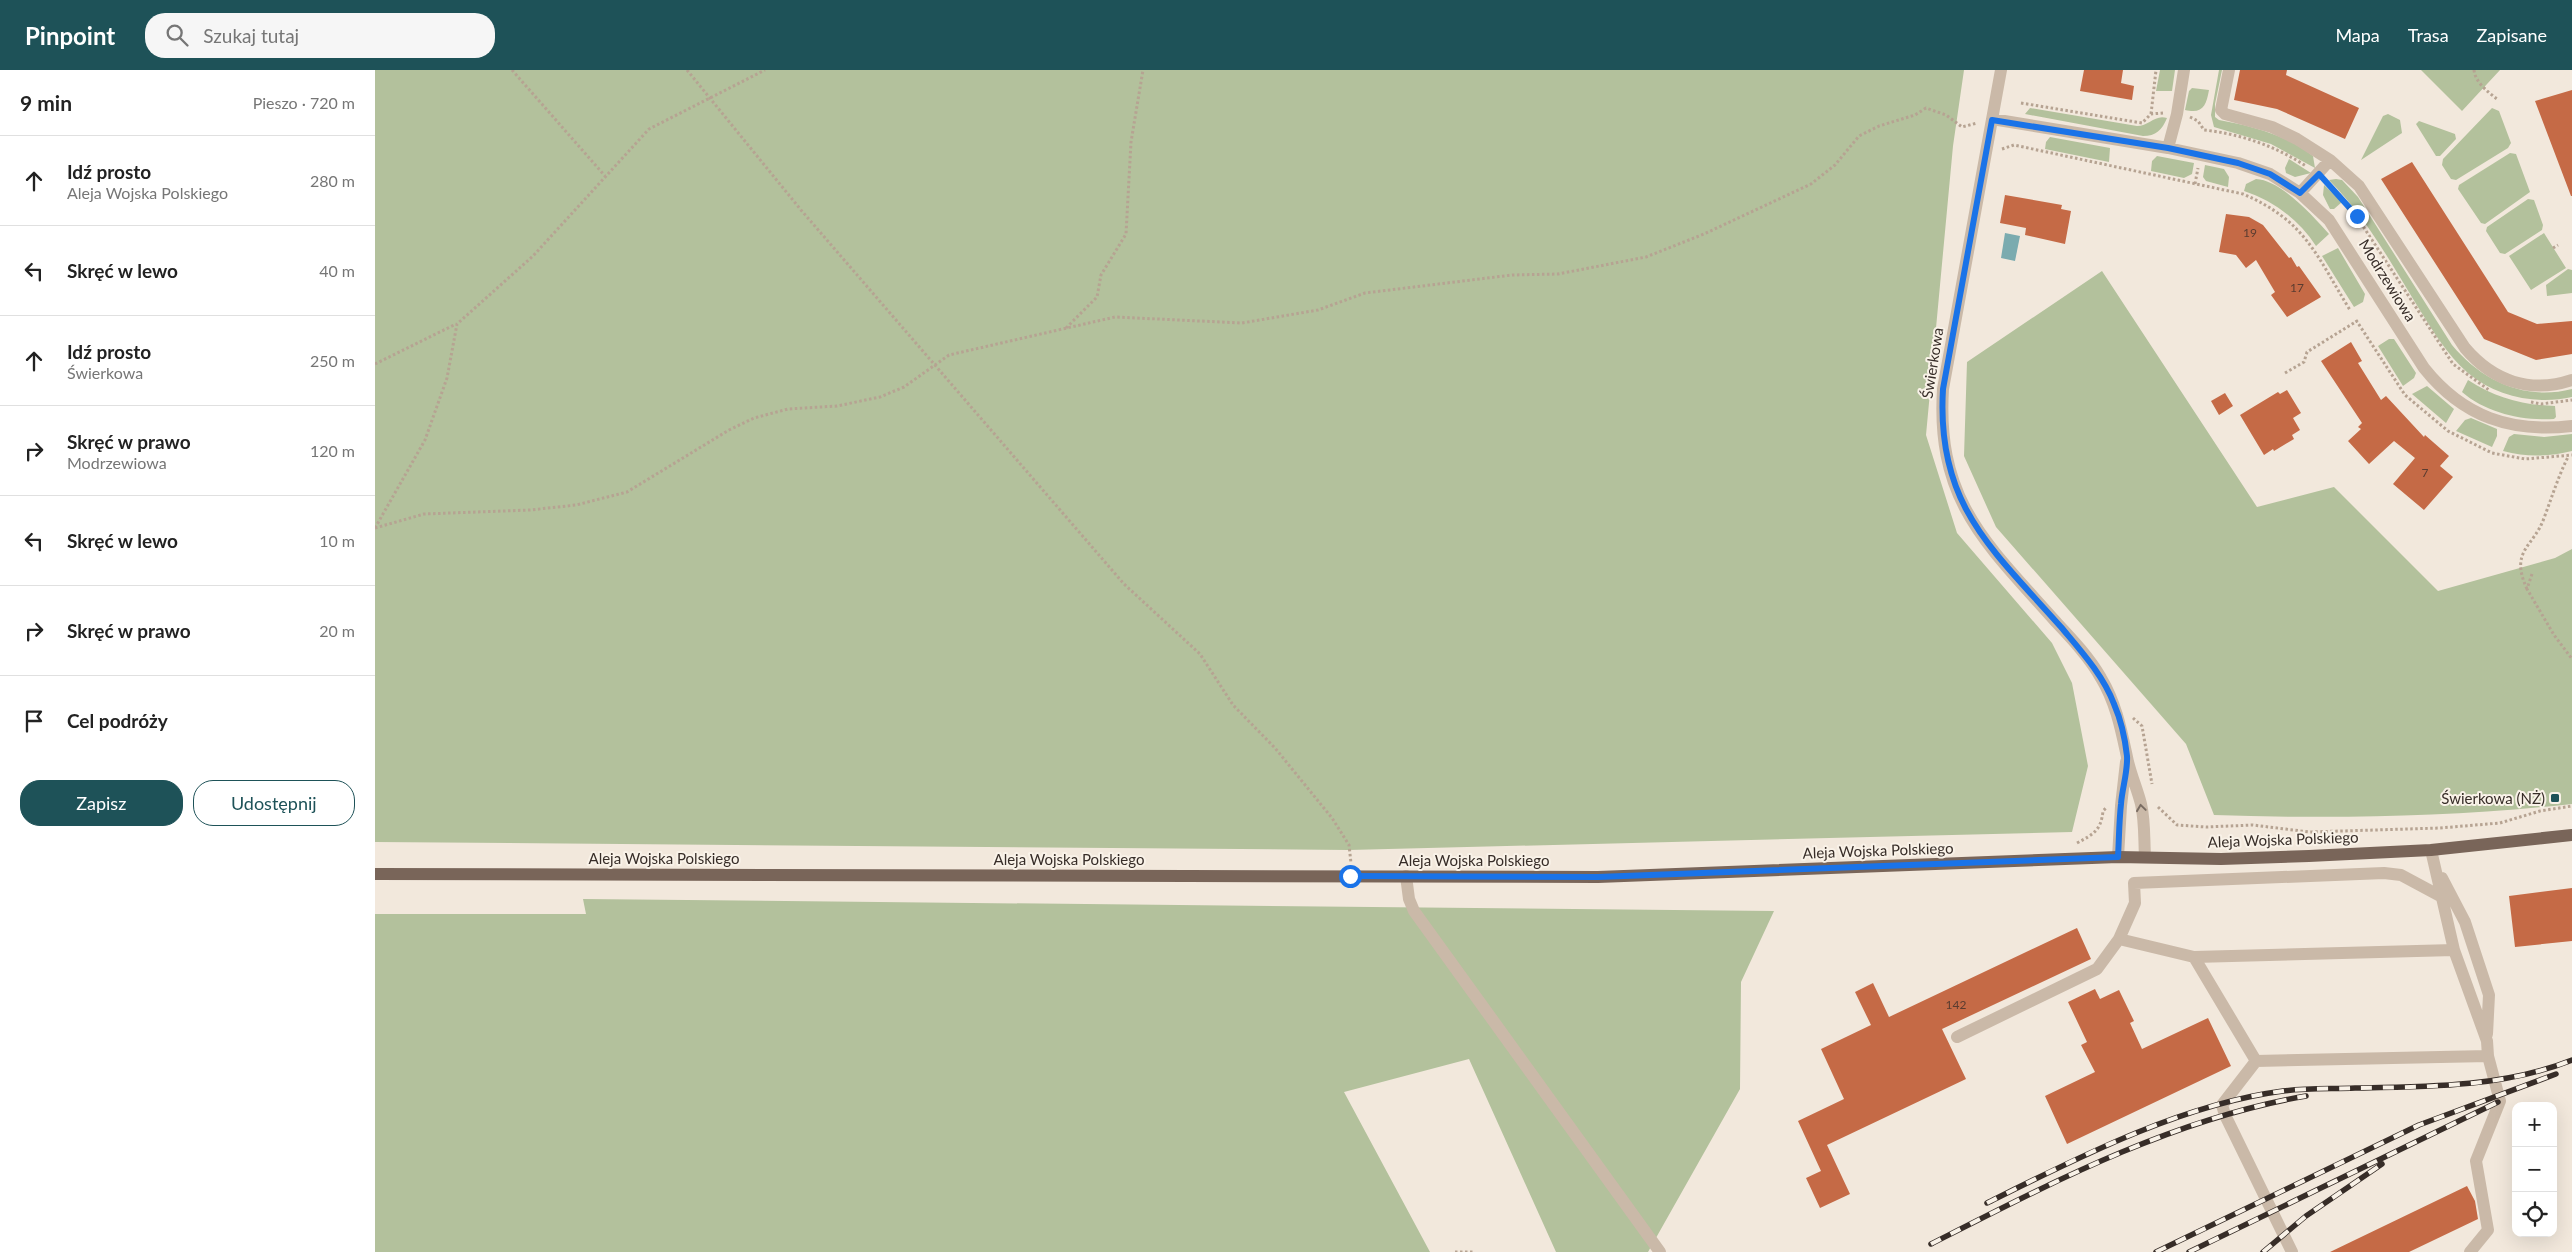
<!DOCTYPE html>
<html lang="pl">
<head>
<meta charset="utf-8">
<style>
  body { margin:0; font-family:Lato,sans-serif; background:#f6f6f6; color:#222 }
  .controls { position:absolute; right:15px; bottom:15px; display:grid; overflow:hidden; border-radius:10px; box-shadow:0 5px 20px #0002 }
  .controls button { width:45px; height:45px; display:grid; place-items:center; padding:0; border:0; border-bottom:1px solid #e0e0e0; background:#fff; color:#222; font:25px sans-serif }
  .stop { position:absolute; width:15px; height:15px; margin:-11px; border:4px solid #1a73e8; border-radius:50%; background:#fff }
  .stop.end { background:#1a73e8; border-color:#fff; box-shadow:0 1px 5px #0008 }
  .list { margin:0; padding:0; list-style:none }
  h2 { display:flex; justify-content:space-between; align-items:center; height:65px; margin:0; padding:0 20px; font-size:21px }
  h2 small { font-size:16px; font-weight:400; color:#767676 }
  .list li { display:grid; grid-template-columns:32px 1fr auto; gap:15px; align-items:center; box-sizing:border-box; height:90px; padding:0 20px; border-top:1px solid #e0e0e0 }
  .list b { display:block; font-size:19px; white-space:nowrap }
  .list p { margin:0; font-size:16px; white-space:nowrap; color:#767676 }
  .list em { font-size:16px; font-style:normal; color:#767676 }
  .actions { display:flex; gap:10px; padding:15px 20px }
  .actions a { flex:1; padding:11px 0; border:1px solid #1e5258; border-radius:20px; text-align:center; font-size:18px; color:#1e5258 }
  .actions .main { background:#1e5258; color:#fff }
  .icon { flex:none; width:28px; height:28px; fill:none; stroke:currentColor; stroke-width:2; stroke-linecap:round; stroke-linejoin:round }
  .map { position:relative; flex:none; width:2197px; height:1182px; overflow:hidden }
  header { display:flex; align-items:center; gap:30px; box-sizing:border-box; height:70px; padding:0 25px; background:#1e5258; color:#fff }
  header strong { font-size:24px }
  nav { display:flex; gap:28px; margin-inline-start:auto; font-size:18px }
  .search { width:350px; height:45px; background:#f6f6f6; display:flex; align-items:center; gap:12px; box-sizing:border-box; padding:0 18px; border-radius:20px; color:#767676; font-size:19px }
  main { display:flex }
  aside { flex:1; background:#fff }
  .map>svg:first-child { display:block }
  .green { fill:#b3c19c }
  .water { fill:#7babaf }
  .building { fill:#c56a46 }
  .lines { fill:none; stroke-linecap:round; stroke-linejoin:round }
  .path { stroke:#b6a392; stroke-width:3; stroke-dasharray:2.5 2.5; stroke-linecap:butt }
  .minor { stroke:#cab9a8; stroke-width:12 }
  .major { stroke:#796559; stroke-width:12 }
  .rail-casing { stroke:#372d28; stroke-width:5.5 }
  .rail { stroke:#f9f2e8; stroke-width:4; stroke-dasharray:11; stroke-linecap:butt }
  .oneway { stroke:#796c62 }
  .route { stroke:#1a73e8; stroke-width:6 }
  .poi-dot { fill:#1e5258; stroke:#f9f2e8; stroke-width:2 }
  .labels { text-anchor:middle; dominant-baseline:central; stroke-width:4; stroke-linejoin:round; paint-order:stroke }
  .number-label { font-size:12px; fill:#5a3c30 }
  .street-label { font-size:15px; fill:#372d28; stroke:#f9f2e8 }
  .poi-label { font-size:15px; fill:#372d28; stroke:#f9f2e8; text-anchor:end }
</style>
</head>
<body>
<header>
<strong>Pinpoint</strong>
<div class="search"><svg class="icon" aria-label="search" viewBox="0 0 24 24"><circle cx="10" cy="10" r="6"/><path d="M15 15l6 6"/></svg>Szukaj tutaj</div>
<nav><a>Mapa</a><a>Trasa</a><a>Zapisane</a></nav>
</header>
<main>
<aside>
<h2>9 min<small>Pieszo · 720 m</small></h2>
<ul class="list">
<li><svg class="icon" aria-label="ahead" viewBox="0 0 24 24"><path d="M12 20V5M6 11l6-6 6 6"/></svg><div><b>Idź prosto</b><p>Aleja Wojska Polskiego</p></div><em>280 m</em></li>
<li><svg class="icon" aria-label="left" viewBox="0 0 24 24"><path d="M17 20v-9H6M10 6l-5 5 5 5"/></svg><div><b>Skręć w lewo</b></div><em>40 m</em></li>
<li><svg class="icon" aria-label="ahead" viewBox="0 0 24 24"><path d="M12 20V5M6 11l6-6 6 6"/></svg><div><b>Idź prosto</b><p>Świerkowa</p></div><em>250 m</em></li>
<li><svg class="icon" aria-label="right" viewBox="0 0 24 24"><path d="M7 20v-9h11M14 6l5 5-5 5"/></svg><div><b>Skręć w prawo</b><p>Modrzewiowa</p></div><em>120 m</em></li>
<li><svg class="icon" aria-label="left" viewBox="0 0 24 24"><path d="M17 20v-9H6M10 6l-5 5 5 5"/></svg><div><b>Skręć w lewo</b></div><em>10 m</em></li>
<li><svg class="icon" aria-label="right" viewBox="0 0 24 24"><path d="M7 20v-9h11M14 6l5 5-5 5"/></svg><div><b>Skręć w prawo</b></div><em>20 m</em></li>
<li><svg class="icon" aria-label="arrive" viewBox="0 0 24 24"><path d="M6 21V4h12l-3 4 3 4H6"/></svg><div><b>Cel podróży</b></div></li>
</ul>
<div class="actions"><a class="main">Zapisz</a><a>Udostępnij</a></div>
</aside>
<div class="map">
<svg width="2197" height="1182" viewBox="0 0 2197 1182">
  <rect width="100%" height="100%" fill="#f2e8dc"/>
  <path class="green" d="M0,0h1589l-11,76 -27,289 31,98 95,110 20,40 16,83 -16,66 -723,18 -974,-8z
    M1785,0h15l-3,21h-16z
    M1844,0h3l-7,34v13l4,3c33,6 67,15 94,36l2,12 -44,-24 -57,-17 -3,-12z
    M2046,0h79l-38,41z
    M1817,18l17,2c-3,16 -6,24 -24,20l4,-19z
    M1655,38l107,18c12,0 18,-12 30,-8 -5,12 -11,18 -24,18l-118,-22z
    M2117,38l7,3 12,32 -3,5 -52,32 -5,-1 -9,-14 1,-6z
    M2013,44l12,6 2,13 -41,27 22,-44z
    M2044,51l36,13 1,5 -16,17h-4l-20,-32z
    M1675,67l60,11 -1,14 -64,-13 1,-7z
    M2135,83l6,1 14,38 -45,32 -4,-1 -23,-34 1,-4z
    M1782,86l37,7 -2,11 -8,4 -33,-7 1,-10z
    M1914,89l22,14 -16,4 -9,-4 -1,-5z
    M1830,95l19,4 5,8 -1,10 -22,-6 -3,-4z
    M1881,109c25,1 57,37 73,55l-13,12c-17,-26 -42,-45 -72,-55l2,-7z
    M1961,109l6,1 16,17 94,148c30,36 73,56 120,44v8c-35,8 -76,0 -104,-24 -21,-18 -35,-42 -50,-66 -27,-44 -52,-90 -89,-127z
    M1949,115l18,17 -8,7h-4l-7,-14z
    M2153,129l6,1 9,25 -1,5 -37,24 -5,-1 -14,-22 1,-4z
    M2169,163l22,35 -35,22 -22,-34z
    M1963,178l27,46 -2,8 -9,5 -32,-51z
    M2193,199l4,1v23l-25,3 -1,-11z
    M1727,201l155,236 77,-20 104,104 117,-33 17,-9v255c-118,13 -239,15 -358,11l-28,-71 -190,-217 -32,-71 3,-94z
    M2014,269h5l22,34 -2,5 -11,8 -25,-40z
    M2093,310c28,18 54,25 87,26l1,11 -2,2c-31,2 -68,-6 -92,-27z
    M2052,316l27,23 -8,14 -34,-29z
    M2096,348l26,11v7l-5,11 -36,-16 9,-11z
    M2139,364l30,3 28,-3v17c-24,6 -46,6 -69,0l6,-14z
    M208,829l1191,12 -33,71 -1,107 -92,163h-92l-87,-193 -125,33 86,160h-1055v-338h211z"/>
  <path class="water" d="M1630,163l15,3 -5,25 -14,-3z"/>
  <path class="building" d="M1709,0h39l-2,13 13,3 -2,14 -52,-9z
    M1865,0h47l-1,5 73,33 -14,31 -68,-30 -43,-9z
    M2197,20v106h-1l-36,-95z
    M2037,92l96,150 29,12 35,-3v33l-36,6 -52,-21 -103,-160z
    M1630,125l57,10 -1,4 10,2 -6,33 -40,-9 1,-7 -26,-5z
    M1851,144l23,3 14,8 26,33 2,-1 6,10 2,-1 22,31 -34,20 -16,-22 4,-3 -19,-32 -10,8 -10,-13 -17,-3z
    M1976,272l11,19 -4,2 23,37 5,-4 38,41 1,-2 24,21 -9,10 13,11 -29,33 -31,-26 22,-26 -21,-17 -25,23 -21,-23 13,-12 -3,-2 4,-4 -41,-62z
    M1912,320l14,23 -8,5 7,12 -8,5 2,4 -20,12 -1,-2 -9,6 -24,-40 38,-23 2,2z
    M1850,323l8,13 -14,9 -8,-14z
    M2197,818v53l-57,6 -6,-51z
    M1702,858l14,31 -149,70 24,50 -139,66 23,49 -30,14 -14,-30 15,-7 -23,-50 46,-22 -23,-50 50,-24 -16,-33 18,-9 16,34z
    M1720,919l5,10 19,-9 15,31 -4,2 12,26 66,-31 23,48 -164,78 -22,-48 50,-24 -14,-27 6,-3 -19,-40z
    M2092,1116l8,15 3,18 -69,33h-79z"/>
  <g class="lines">
    <path class="path" d="M137,0l93,106
      M312,0l114,140 323,374 76,70 33,51 42,43 57,70 17,27 2,18
      M2099,0c1,12 14,22 23,29
      M1646,33l121,20 9,-9 12,-1
      M1776,44l5,-44
      M1815,47l8,4 6,9c37,4 71,16 102,36
      M1627,79l12,-4 229,49c63,27 73,61 107,116
      M1820,114l3,-16
      M1954,114l28,33 96,147 36,26
      M2178,178l5,-3
      M1981,250l49,75 43,36 44,22 33,6 47,-4
      M691,258l31,-31 4,-22 25,-41 5,-92 12,-72
      M0,294l81,-40
      M1910,303l19,-11 3,-10 50,-31
      M2156,332l10,2 31,-4
      M0,458l49,-14 106,-4 46,-5 51,-13 102,-62 25,-12 34,-9 49,-3 43,-9 24,-10 45,-32 166,-38 127,6 76,-13 47,-17 147,-18 46,-1 88,-17 58,-23 107,-50 24,-19 24,-29 20,-10 36,-11 11,-7 20,7 16,12 15,-4
      M0,458l50,-88 22,-62 10,-54 76,-68 116,-127 116,-59
      M2157,504l-5,15 27,46 18,24
      M2152,519c-18,-39 7,-42 17,-71 8,-21 14,-41 24,-61
      M1758,648l9,8 10,58
      M1783,737l19,18 29,2 47,-2 56,7 131,-4 60,-5 40,-12 32,-5
      M1702,773c17,-9 24,-13 26,-32l3,-3
      M1080,1182h20"/>
    <path class="minor" d="M1626,0l-58,319c-7,113 44,155 113,233 16,17 34,36 45,56 15,25 20,51 26,79 3,16 10,31 14,47 4,17 3,36 4,53
      M1854,0l-8,40 4,4 47,13 25,12 33,21 29,26 106,162c28,33 65,46 107,32
      M1617,49l176,29 70,15 32,11 30,19 29,27 95,148c39,49 87,65 148,58
      M1793,78l9,-34 7,-44
      M1925,123l30,-33
      M2056,780l23,100 33,91 1,15 12,45 -24,60 12,69 -18,22
      M1743,787l3,-51 5,-44
      M1031,806l3,23 5,12 246,341
      M2067,808l23,44 24,73 -2,39
      M1744,869l75,18 62,104 -34,44 3,10 67,137
      M1819,887l260,-7
      M1582,967l140,-68 22,-30 16,-36 -1,-20 250,-10 17,2 41,22
      M1881,991l232,-5"/>
    <path class="major" d="M0,804l1223,3 520,-20 103,2 88,-3 122,-6 141,-15"/>
    <defs>
      <path id="rail" d="M1612,1133c90,-45 195,-99 296,-112 24,-3 49,-2 72,-3 73,-1 149,-1 217,-28
        M1556,1174c120,-61 241,-125 375,-148
        M1781,1182l263,-127 137,-51
        M1814,1182l309,-150
        M1888,1182l43,-36 76,-52"/>
    </defs>
    <use href="#rail" class="rail-casing"/>
    <use href="#rail" class="rail"/>
  </g>
  <defs><path id="oneway-chevron" d="M-2-3.5L2.5 0L-2 3.5" fill="none" stroke-width="1.6" stroke-linecap="round" stroke-linejoin="round" transform="scale(1.25)"/></defs>
  <use class="oneway" href="#oneway-chevron" transform="translate(1766 738) rotate(-98)"/>
  <g class="lines">
    <path class="route" d="M975,806l248,1 520,-20c1,-17 1,-35 3,-53 1,-15 7,-33 6,-48 -2,-18 -6,-36 -13,-52 -11,-29 -33,-53 -53,-77 -70,-79 -125,-123 -118,-238l49,-269 176,28 70,15 32,11 30,19 19,-19 38,42"/>
  </g>
  <rect class="poi-dot" x="2175" y="723" width="10" height="10" rx="2.5"/>
  <g class="labels">
    <g class="number-label">
      <text x="1875" y="162">19</text>
      <text x="1922" y="217">17</text>
      <text x="2050" y="402">7</text>
      <text x="1581" y="934">142</text>
    </g>
    <g class="street-label">
      <text transform="translate(2013 210) rotate(58)">Modrzewiowa</text>
      <text transform="translate(1557 293) rotate(-81)">Świerkowa</text>
      <text transform="translate(1908 769) rotate(-2)">Aleja Wojska Polskiego</text>
      <text transform="translate(1503 780) rotate(-2)">Aleja Wojska Polskiego</text>
      <text x="289" y="788">Aleja Wojska Polskiego</text>
      <text x="694" y="789">Aleja Wojska Polskiego</text>
      <text x="1099" y="790">Aleja Wojska Polskiego</text>
    </g>
    <g class="poi-label">
      <text x="2170" y="728">Świerkowa (NŻ)</text>
    </g>
  </g>
</svg>
<div class="controls">
<button>+</button>
<button>−</button>
<button><svg class="icon" aria-label="locate" viewBox="0 0 24 24"><circle cx="12" cy="12" r="6"/><path d="M12 2v4M12 18v4M2 12h4M18 12h4"/></svg></button>
</div>
<div class="stop" style="left:975px;top:806px"></div>
<div class="stop end" style="left:1982px;top:146px"></div>
</div>
</main>
</body>
</html>
